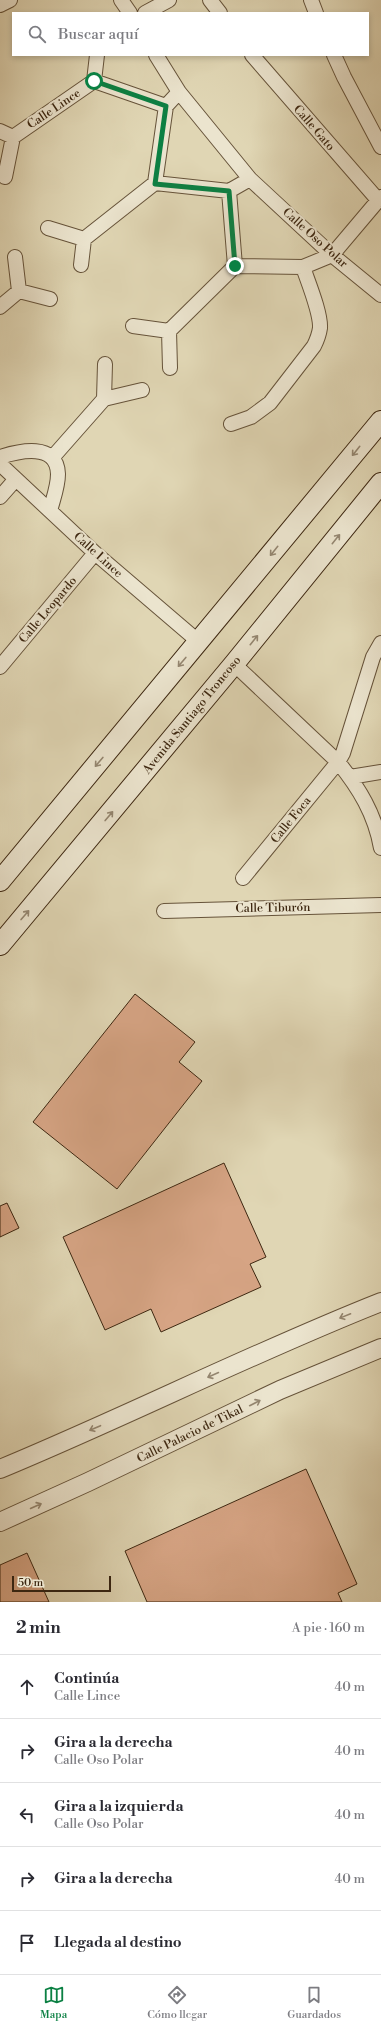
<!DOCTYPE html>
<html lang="es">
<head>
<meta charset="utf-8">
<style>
  body { margin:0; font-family:"Libre Bodoni",serif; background:#f2f2f3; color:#2b2b33 }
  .scale { position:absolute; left:12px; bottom:10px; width:99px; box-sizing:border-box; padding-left:4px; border:2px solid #3d2711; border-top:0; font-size:11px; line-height:14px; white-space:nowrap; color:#3d2711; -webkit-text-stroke:3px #ebe4ce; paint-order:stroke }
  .stop { position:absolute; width:12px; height:12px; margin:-9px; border:3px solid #0b8043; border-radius:50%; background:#fff }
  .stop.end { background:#0b8043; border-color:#fff; box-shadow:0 1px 4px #0008 }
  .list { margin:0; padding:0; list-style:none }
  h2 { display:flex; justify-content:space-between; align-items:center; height:52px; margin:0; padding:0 16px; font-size:17px }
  h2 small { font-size:13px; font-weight:400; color:#7c7c81 }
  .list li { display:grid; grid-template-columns:26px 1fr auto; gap:12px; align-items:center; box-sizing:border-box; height:64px; padding:0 16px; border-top:1px solid #e1e1e2 }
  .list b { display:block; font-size:15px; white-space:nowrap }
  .list p { margin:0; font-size:13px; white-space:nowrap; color:#7c7c81 }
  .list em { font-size:13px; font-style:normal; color:#7c7c81 }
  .icon { flex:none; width:22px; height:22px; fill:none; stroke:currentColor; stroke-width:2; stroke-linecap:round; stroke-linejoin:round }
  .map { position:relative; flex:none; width:381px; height:1602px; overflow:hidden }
  .search { position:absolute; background:#fff; box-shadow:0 2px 6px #0003; left:12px; right:12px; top:12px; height:44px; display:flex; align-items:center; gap:10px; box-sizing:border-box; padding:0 14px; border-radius:0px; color:#7c7c81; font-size:15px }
  .sheet { height:372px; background:#fff }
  nav { display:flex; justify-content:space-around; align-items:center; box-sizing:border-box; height:56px; border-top:1px solid #e1e1e2; background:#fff; font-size:11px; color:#7c7c81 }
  nav a { display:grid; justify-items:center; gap:2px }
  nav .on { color:#0b8043 }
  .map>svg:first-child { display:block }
  .building { fill:#d6a484; stroke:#3d2711 }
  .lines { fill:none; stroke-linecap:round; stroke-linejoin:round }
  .minor-casing { stroke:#66533a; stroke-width:16 }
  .tertiary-casing { stroke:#66533a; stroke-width:20 }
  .secondary-casing { stroke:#3d2711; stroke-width:22 }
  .minor { stroke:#ebe4ce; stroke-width:14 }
  .tertiary { stroke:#ebe4ce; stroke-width:18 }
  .secondary { stroke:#ebe4ce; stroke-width:20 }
  .oneway { stroke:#948670 }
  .route { stroke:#0b8043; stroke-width:5 }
  .labels { text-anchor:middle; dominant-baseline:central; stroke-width:4; stroke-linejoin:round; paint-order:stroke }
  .street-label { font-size:12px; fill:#3d2711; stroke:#ebe4ce }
</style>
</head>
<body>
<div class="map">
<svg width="381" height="1602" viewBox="0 0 381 1602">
  <rect width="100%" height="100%" fill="#e0d6b4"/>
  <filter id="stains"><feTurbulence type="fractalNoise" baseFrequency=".005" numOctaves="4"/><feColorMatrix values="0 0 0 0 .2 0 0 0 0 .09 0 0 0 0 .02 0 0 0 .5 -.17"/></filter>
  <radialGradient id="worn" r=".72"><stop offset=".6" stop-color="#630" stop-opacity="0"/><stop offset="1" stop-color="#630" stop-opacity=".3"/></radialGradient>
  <path class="building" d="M135,994l60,48 -16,20 23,19 -85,108 -84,-67z
    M224,1163l42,94 -16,7 11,23 -100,45 -10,-23 -46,21 -42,-93z
    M7,1203l12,25 -19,9v-31z
    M306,1469l51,115 -19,9 4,9h-195l-22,-51z
    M27,1553l22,49h-49v-37z"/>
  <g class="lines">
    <defs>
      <path id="minor" d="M121,0l9,13
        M210,0l10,13
        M311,0l5,13
        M0,5l10,-5
        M145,13l24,-13
        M156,55l23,37 71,87 82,76 49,40
        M252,55l126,145
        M334,55l10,22 37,70
        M94,81l72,25
        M94,81l3,-26
        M0,131l13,6
        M5,177l8,-40 81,-56
        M155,183l11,-77 13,-14
        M229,191l6,75 68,1 29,-12 49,-58
        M48,228l36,11
        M15,257l4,34
        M81,265l3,-26 71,-56 74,8 21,-12
        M19,291l31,8
        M0,307l19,-16
        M133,326l36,5 1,37
        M169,331l66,-65
        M105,364l-1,35 38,-9
        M231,424l20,-7 19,-14 44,-57c3,-6 5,-11 6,-18 1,-15 -12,-46 -17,-61
        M0,457c19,-6 57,-15 58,17 0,13 -5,25 -8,37
        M52,458l52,-59
        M0,464l95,89 104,89
        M0,497l15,-17
        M234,664l104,98c21,26 37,52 43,86
        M0,667l95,-114
        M350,777l31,-5
        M243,878l95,-116 5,-9 30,-96 8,-14
        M164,911l217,-6"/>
      <path id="tertiary" d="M0,1469c128,-53 252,-116 381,-167
        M0,1522l88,-40 192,-92 101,-42"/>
      <path id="secondary" d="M0,881l381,-460
        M0,945l234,-281 147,-181"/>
    </defs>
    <use href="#minor" class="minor-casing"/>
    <use href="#tertiary" class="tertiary-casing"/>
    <use href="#secondary" class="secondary-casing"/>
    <use href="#minor" class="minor"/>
    <use href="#tertiary" class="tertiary"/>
    <use href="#secondary" class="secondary"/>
  </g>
  <defs><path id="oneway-shaft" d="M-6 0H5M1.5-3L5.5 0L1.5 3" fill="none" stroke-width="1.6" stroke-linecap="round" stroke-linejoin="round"/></defs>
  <g class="oneway">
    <use href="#oneway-shaft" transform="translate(356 451) rotate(129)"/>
    <use href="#oneway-shaft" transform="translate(336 539) rotate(-51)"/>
    <use href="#oneway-shaft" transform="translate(274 551) rotate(129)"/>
    <use href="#oneway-shaft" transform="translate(254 640) rotate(-51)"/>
    <use href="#oneway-shaft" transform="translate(182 662) rotate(130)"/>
    <use href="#oneway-shaft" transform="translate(99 762) rotate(130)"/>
    <use href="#oneway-shaft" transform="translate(109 816) rotate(-50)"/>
    <use href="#oneway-shaft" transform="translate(25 915) rotate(-49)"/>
    <use href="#oneway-shaft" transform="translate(345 1316) rotate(158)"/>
    <use href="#oneway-shaft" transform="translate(213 1375) rotate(156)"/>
    <use href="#oneway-shaft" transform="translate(255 1403) rotate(-27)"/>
    <use href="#oneway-shaft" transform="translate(95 1428) rotate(157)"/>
    <use href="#oneway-shaft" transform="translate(36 1506) rotate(-24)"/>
  </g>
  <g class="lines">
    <path class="route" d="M94,81l72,25 -11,78 74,7 6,75"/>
  </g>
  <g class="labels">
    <g class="street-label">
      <text transform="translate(54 109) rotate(-34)">Calle Lince</text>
      <text transform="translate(314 128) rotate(49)">Calle Gato</text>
      <text transform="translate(315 238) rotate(42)">Calle Oso Polar</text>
      <text transform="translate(98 555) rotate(42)">Calle Lince</text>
      <text transform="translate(48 610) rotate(-50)">Calle Leopardo</text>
      <text transform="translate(192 715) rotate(-51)">Avenida Santiago Troncoso</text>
      <text transform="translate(291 820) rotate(-51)">Calle Foca</text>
      <text transform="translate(273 908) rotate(-1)">Calle Tiburón</text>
      <text transform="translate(190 1434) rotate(-26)">Calle Palacio de Tikal</text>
    </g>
  </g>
  <rect width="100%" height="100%" filter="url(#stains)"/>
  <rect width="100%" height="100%" fill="url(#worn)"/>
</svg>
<div class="scale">50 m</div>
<div class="stop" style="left:94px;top:81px"></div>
<div class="stop end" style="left:235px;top:266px"></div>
<div class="search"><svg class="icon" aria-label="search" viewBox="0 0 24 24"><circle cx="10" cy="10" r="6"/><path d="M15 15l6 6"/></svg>Buscar aquí</div>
</div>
<section class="sheet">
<h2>2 min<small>A pie · 160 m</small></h2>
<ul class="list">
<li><svg class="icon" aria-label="ahead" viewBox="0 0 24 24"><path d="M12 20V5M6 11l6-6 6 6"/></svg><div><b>Continúa</b><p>Calle Lince</p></div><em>40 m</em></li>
<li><svg class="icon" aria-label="right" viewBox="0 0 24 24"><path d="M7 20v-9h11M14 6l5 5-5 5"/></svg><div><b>Gira a la derecha</b><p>Calle Oso Polar</p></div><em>40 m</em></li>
<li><svg class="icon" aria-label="left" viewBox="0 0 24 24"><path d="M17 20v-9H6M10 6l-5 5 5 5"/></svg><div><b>Gira a la izquierda</b><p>Calle Oso Polar</p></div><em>40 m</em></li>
<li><svg class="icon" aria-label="right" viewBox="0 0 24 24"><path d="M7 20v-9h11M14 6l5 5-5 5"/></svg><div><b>Gira a la derecha</b></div><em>40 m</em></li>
<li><svg class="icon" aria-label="arrive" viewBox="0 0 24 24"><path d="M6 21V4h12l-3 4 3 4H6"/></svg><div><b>Llegada al destino</b></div></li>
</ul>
</section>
<nav>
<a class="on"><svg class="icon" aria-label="map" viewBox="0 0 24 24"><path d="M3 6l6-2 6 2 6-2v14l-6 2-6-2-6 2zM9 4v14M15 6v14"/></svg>Mapa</a>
<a><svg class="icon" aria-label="directions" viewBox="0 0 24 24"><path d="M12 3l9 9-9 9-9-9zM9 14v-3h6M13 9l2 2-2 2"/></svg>Cómo llegar</a>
<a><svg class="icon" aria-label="saved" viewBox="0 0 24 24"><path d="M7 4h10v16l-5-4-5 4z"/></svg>Guardados</a>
</nav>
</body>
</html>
